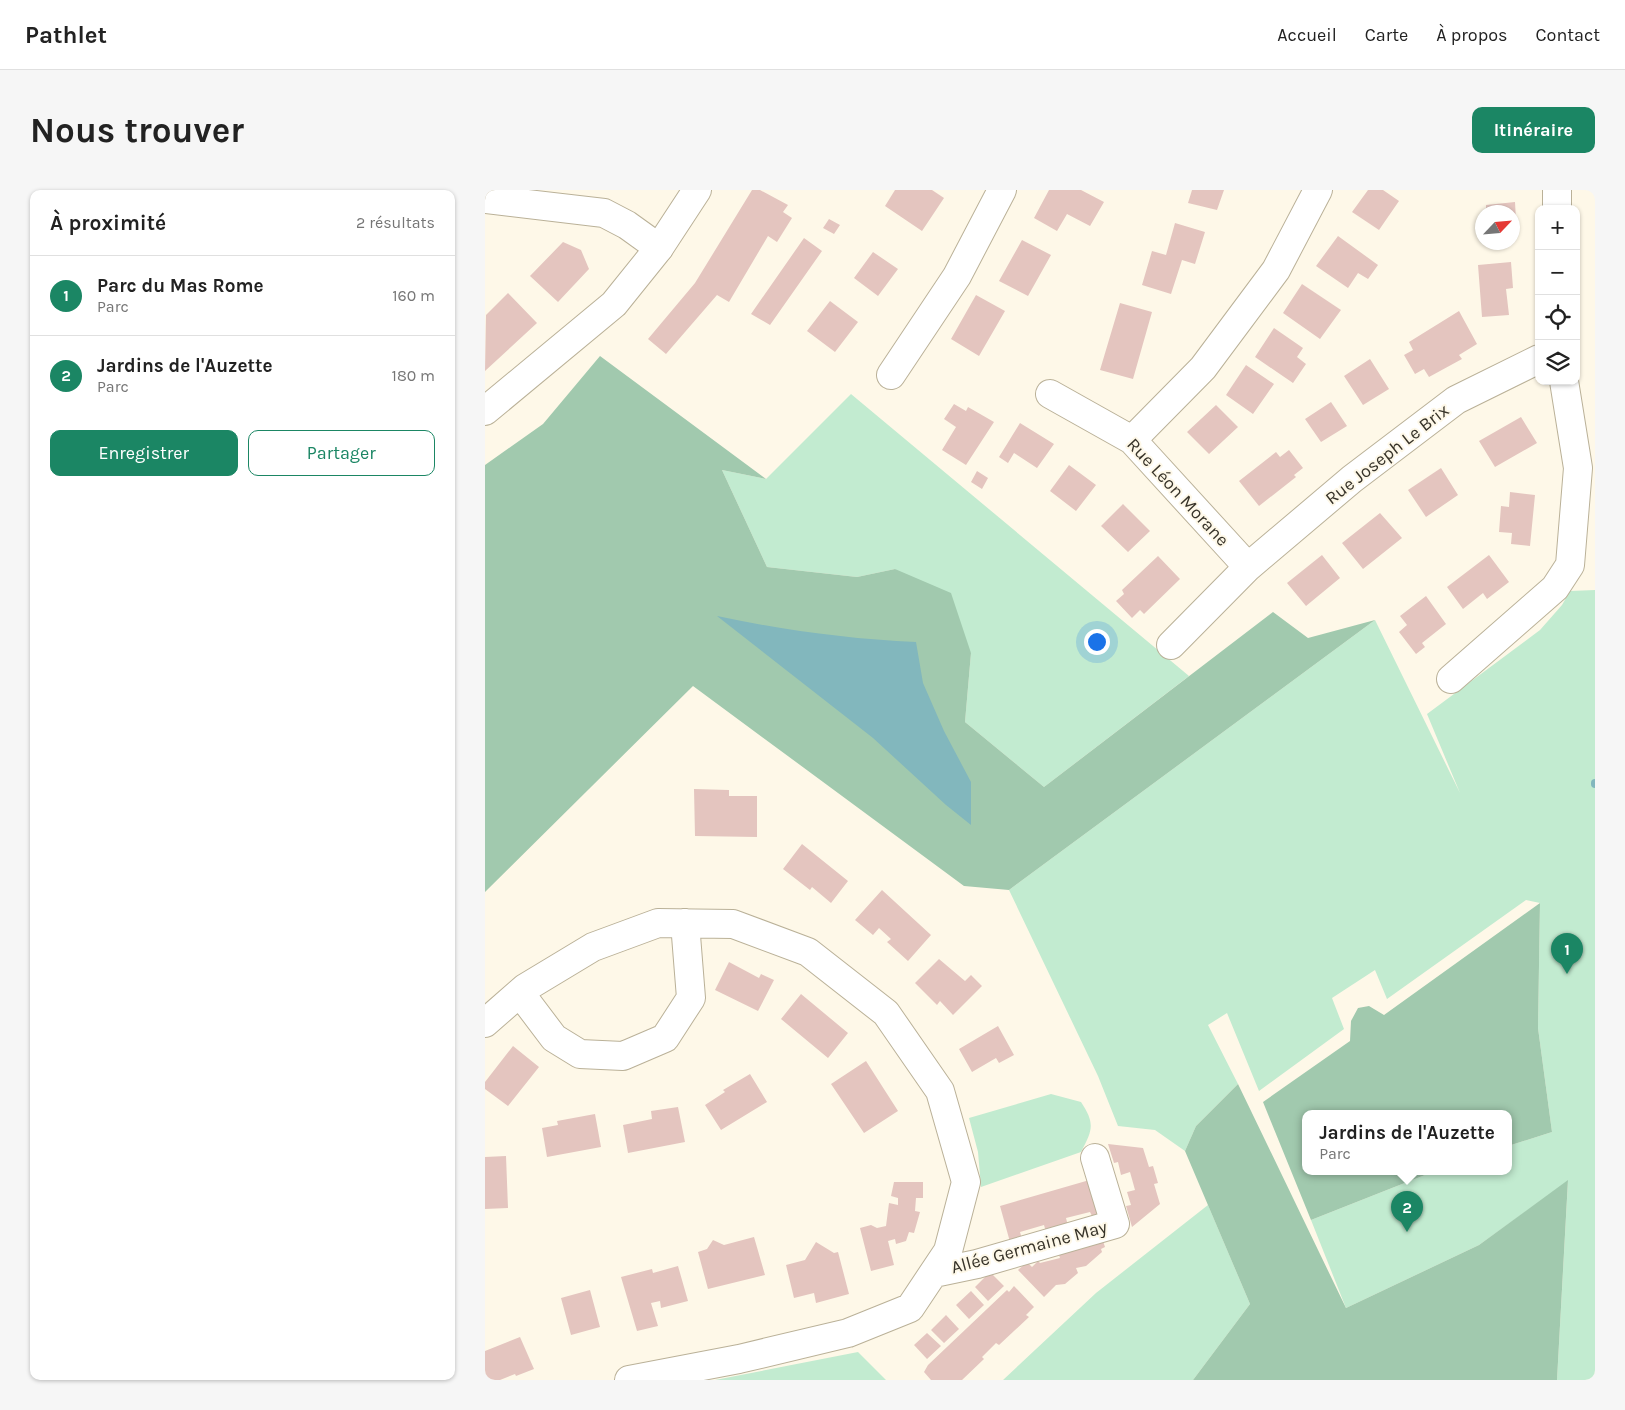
<!DOCTYPE html>
<html lang="fr">
<head>
<meta charset="utf-8">
<style>
  body { margin:0; font-family:Karla,sans-serif; background:#f6f6f6; color:#222 }
  .controls { position:absolute; right:15px; top:15px; display:grid; overflow:hidden; border-radius:10px; box-shadow:0 1px 4px #0004 }
  .controls button { width:45px; height:45px; display:grid; place-items:center; padding:0; border:0; border-bottom:1px solid #e0e0e0; background:#fff; color:#222; font:25px sans-serif }
  .compass { position:absolute; left:990px; top:15px; width:45px; height:45px; border-radius:50%; background:#fff; box-shadow:0 1px 4px #0004; rotate:64deg }
  .you { position:absolute; left:611px; top:451px; width:18px; height:18px; margin:-12px; border:4px solid #fff; border-radius:50%; background:#1a73e8; box-shadow:0 0 0 8px #1a73e833 }
  .badge { display:grid; place-items:center; width:32px; height:32px; border-radius:50%; background:#1b8664; color:#fff; font-size:16px; font-weight:700 }
  .pin { position:absolute; translate:-50% -41px; filter:drop-shadow(0 1px 2px #0008) }
  .pin::after { content:''; position:absolute; top:26px; width:18px; height:15px; background:inherit; clip-path:polygon(0 0,100% 0,50% 100%) }
  .popup { position:absolute; left:817px; top:920px; width:210px; height:65px; box-sizing:border-box; display:grid; place-content:center; border-radius:10px; background:#fff; filter:drop-shadow(0 1px 4px #0005); font-size:16px; white-space:nowrap; color:#767676 }
  .popup b { font-size:19px; color:#222 }
  .popup::after { content:''; position:absolute; left:50%; top:100%; margin-left:-10px; border:10px solid transparent; border-top-color:#fff }
  .list { margin:0; padding:0; list-style:none }
  h2 { display:flex; justify-content:space-between; align-items:center; height:65px; margin:0; padding:0 20px; font-size:21px }
  h2 small { font-size:16px; font-weight:400; color:#767676 }
  .list li { display:grid; grid-template-columns:32px 1fr auto; gap:15px; align-items:center; box-sizing:border-box; height:80px; padding:0 20px; border-top:1px solid #e0e0e0 }
  .list b { display:block; font-size:19px; white-space:nowrap }
  .list p { margin:0; font-size:16px; white-space:nowrap; color:#767676 }
  .list em { font-size:16px; font-style:normal; color:#767676 }
  .actions { display:flex; gap:10px; padding:15px 20px }
  .actions a { flex:1; padding:11px 0; border:1px solid #1b8664; border-radius:10px; text-align:center; font-size:18px; color:#1b8664 }
  .actions .main { background:#1b8664; color:#fff }
  .icon { flex:none; width:28px; height:28px; fill:none; stroke:currentColor; stroke-width:2; stroke-linecap:round; stroke-linejoin:round }
  .map { position:relative; flex:none; width:1110px; height:1190px; overflow:hidden; border-radius:10px }
  header { display:flex; align-items:center; gap:30px; box-sizing:border-box; height:70px; padding:0 25px; background:#fff; border-bottom:1px solid #e0e0e0 }
  header strong { font-size:24px }
  nav { display:flex; gap:28px; margin-inline-start:auto; font-size:18px }
  .intro { display:flex; align-items:center; justify-content:space-between; box-sizing:border-box; height:120px; padding:0 30px }
  h1 { margin:0; font-size:35px }
  .button { padding:12px 22px; border-radius:10px; background:#1b8664; color:#fff; font-size:18px; font-weight:700 }
  main { display:flex; gap:30px; padding:0 30px }
  aside { flex:1; background:#fff; border-radius:10px; box-shadow:0 1px 4px #0004 }
  .map>svg:first-child { display:block }
  .green { fill:#c2ebd0 }
  .forest { fill:#a1c9ae }
  .water { fill:#82b7bd }
  .lines { fill:none; stroke-linecap:round; stroke-linejoin:round }
  .stream { stroke:#82b7bd; stroke-width:8 }
  .building { fill:#e4c5bf }
  .minor-casing { stroke:#bab198; stroke-width:30 }
  .tertiary-casing { stroke:#bab198; stroke-width:30 }
  .primary-casing { stroke:#bab198; stroke-width:30 }
  .minor { stroke:#fff; stroke-width:28 }
  .tertiary { stroke:#fff; stroke-width:28 }
  .primary { stroke:#fff; stroke-width:28 }
  .labels { text-anchor:middle; dominant-baseline:central; stroke-width:4; stroke-linejoin:round; paint-order:stroke }
  .street-label { font-size:18px; fill:#373329; stroke:#fef8e8 }
</style>
</head>
<body>
<header>
<strong>Pathlet</strong>
<nav><a>Accueil</a><a>Carte</a><a>À propos</a><a>Contact</a></nav>
</header>
<div class="intro"><h1>Nous trouver</h1><a class="button">Itinéraire</a></div>
<main>
<aside>
<h2>À proximité<small>2 résultats</small></h2>
<ul class="list">
<li><span class="badge">1</span><div><b>Parc du Mas Rome</b><p>Parc</p></div><em>160 m</em></li>
<li><span class="badge">2</span><div><b>Jardins de l'Auzette</b><p>Parc</p></div><em>180 m</em></li>
</ul>
<div class="actions"><a class="main">Enregistrer</a><a>Partager</a></div>
</aside>
<div class="map">
<svg width="1110" height="1190" viewBox="0 0 1110 1190">
  <rect width="100%" height="100%" fill="#fef8e8"/>
  <path class="green" d="M366,204l338,282 -145,111 -79,-65 6,-69 -76,-84 -38,8 -90,-10 -45,-97 44,9z
    M1110,400v790h-38l11,-199 -89,64 -133,63 -35,-88 124,-49h73v-25l44,-14 -14,-104 2,-125 -14,-3 -139,99 -12,-29 -43,28 12,31 -85,62 -32,-78 -19,12 30,59 -42,42 -11,25 -30,-21 -37,-4 -20,-50 -89,-186 366,-270 85,173 -33,-79 113,-84 22,-25 8,-14z
    M566,904l30,8c14,21 12,28 0,50l-100,35 -3,-35 -9,-34z
    M723,1015l42,99 -57,76h-190l93,-87z
    M373,1162l28,28h-171z"/>
  <path class="forest" d="M115,166l166,123 -44,-9 45,97 90,10 38,-8 56,24 20,60 -6,69 79,65 229,-175 35,26 67,-18 -366,270 -45,-4 -271,-200 -208,206v-427l58,-41z
    M1055,713l-2,125 14,104 -44,14v-33h-202v58h129l-124,49 -48,-118 87,-61 1,-20 7,-13 11,-2 15,9z
    M753,894l108,224 133,-63 89,-65 -11,200h-364l57,-76 -65,-153 11,-25z"/>
  <path class="water" d="M232,426c66,14 131,23 199,26l7,41 21,48 27,51v43l-25,-20 -73,-67z"/>
  <g class="lines">
    <path class="stream" d="M1110,594v-1"/>
  </g>
  <path class="building" d="M267,0h8l28,15 -5,7 9,6 -15,24 -9,-6 -39,66 -12,-7 -51,59 -18,-15 47,-56z
    M410,0h37l12,8 -22,33 -37,-25z
    M564,0h32l23,12 -14,24 -23,-12 -10,17 -23,-13z
    M707,0h32l-7,20 -29,-7z
    M883,0h15l16,11 -20,29 -27,-18z
    M1030,12l2,36 -4,1v-27h-27v-7z
    M344,29l11,6 -6,9 -11,-6z
    M690,33l30,9 -10,32 -13,-4 -11,34 -29,-9 10,-34 14,4z
    M853,46l40,29 -10,14 -10,-6 -10,15 -32,-22z
    M319,48l18,13 -52,74 -19,-11z
    M537,50l29,15 -23,41 -29,-15z
    M78,52l18,8 8,19 -31,33 -28,-26z
    M388,62l25,17 -20,27 -24,-18z
    M1026,72l2,26 -7,1 3,26 -27,2 -4,-52z
    M817,94l39,26 -21,29 -37,-26z
    M23,103l29,30 -52,48 1,-56z
    M491,105l29,16 -26,45 -28,-17z
    M345,111l28,21 -23,30 -28,-21z
    M635,113l32,9 -19,67 -33,-9z
    M974,121l18,33 -18,11 3,4 -33,18 -5,-8 -9,5 -11,-19 9,-5 -4,-8z
    M789,138l29,20 -6,9 9,7 -13,19 -38,-26z
    M885,169l19,30 -26,16 -19,-29z
    M761,175l28,19 -21,30 -27,-19z
    M846,212l16,24 -26,16 -16,-23z
    M469,214l12,7 2,-4 26,15 -28,43 -24,-15 14,-23 -12,-8z
    M731,215l22,22 -29,27 -22,-22z
    M1036,227l16,26 -42,24 -16,-26z
    M535,233l34,21 -17,24 -23,-15 -6,10 -9,-6z
    M804,260l14,18 -9,7 2,2 -37,29 -20,-25 37,-29 4,5z
    M584,275l27,20 -20,26 -26,-20z
    M956,278l17,27 -32,22 -18,-27z
    M492,281l11,7 -6,11 -11,-7z
    M1025,302l25,3 -5,51 -19,-2 1,-11 -13,-1 2,-26 8,1z
    M638,314l27,27 -22,21 -27,-26z
    M895,323l22,25 -39,31 -21,-26z
    M837,365l18,23 -34,28 -19,-23z
    M1004,365l20,27 -22,17 -4,-6 -20,16 -16,-22z
    M673,366l22,23 -36,35 -4,-4 -8,8 -16,-17 8,-7 -2,-4z
    M941,406l20,28 -24,19 3,4 -9,7 -17,-22 8,-7 -7,-9z
    M209,599l35,1v6h28v41l-62,-1z
    M317,654l46,37 -17,22 -19,-16 -2,3 -27,-21z
    M397,700l49,45 -23,26 -21,-19 4,-3 -12,-11 -6,7 -18,-15z
    M454,769l26,22 6,-6 11,11 -29,29 -13,-14 -3,4 -22,-22z
    M244,772l30,16 2,-4 13,6 -16,31 -43,-21z
    M316,804l47,39 -20,25 -47,-39z
    M513,836l16,29 -15,8 -3,-5 -24,14 -13,-23z
    M28,856l26,21 -31,39 -23,-17v-7z
    M381,871l32,50 -34,22 -33,-49z
    M265,884l17,28 -46,28 -16,-25 20,-13 -2,-2z
    M193,917l7,35 -57,11 -5,-28 29,-6 -1,-8z
    M110,924l6,33 -54,10 -5,-29 16,-3 -1,-4z
    M623,954l35,4 6,19 4,-1 5,17 -4,1 6,20 -28,23 -6,-21 5,-1 -4,-13 8,-2 -5,-18 -9,3 -3,-13 -4,1z
    M21,966l2,52 -23,1v-52z
    M608,989l11,36 -11,3 -3,-6 -24,6 2,8 -22,6 -2,-7 -24,7 2,7 -12,3 -10,-36z
    M409,992h29v16h-7l-1,13 5,1 -6,21 -5,-1 -3,9 -10,3 -1,-5 -7,2 6,24 -23,6 -11,-43 11,-3 6,3 9,-2 3,-23 9,2v-7l-7,-2z
    M616,1045l4,12 -4,2 1,3 -16,14 -10,2 2,5 -13,11 -9,1 -12,12 -26,-27 9,-8 5,5 6,-6 2,2 20,-5 -2,-6z
    M269,1047l11,38 -57,14 -10,-37 9,-3 6,-9 11,5z
    M331,1052l18,11 4,-1 11,42 -33,9 -2,-10 -20,5 -8,-33 19,-5z
    M193,1076l10,35 -27,7 -1,-7 -9,2 7,23 -21,5 -16,-54 31,-8 1,4z
    M505,1082l14,14 -16,15 -13,-14z
    M529,1096l20,21 -8,8 3,2 -30,28 -3,-2 -14,14 2,2 -22,21h-31l-7,-8 4,-7 79,-75 2,2z
    M105,1100l10,37 -29,8 -10,-37z
    M486,1101l13,14 -15,14 -13,-14z
    M461,1125l13,14 -15,14 -13,-13z
    M442,1143l14,13 -14,13 -13,-14z
    M35,1147l14,32 -18,7 -1,-2 -15,6h-15v-29z"/>
  <g class="lines">
    <defs>
      <path id="minor" d="M1072,0v19
        M406,185l66,-99 45,-86
        M565,204l82,46 116,127
        M647,250l71,-72 73,-98 42,-80
        M686,455l77,-78 104,-88 104,-79 83,-41
        M966,489l104,-91 15,-23 8,-97 -14,-87
        M35,803l34,45 26,16 43,2 42,-18 26,-40 -6,-75
        M0,833l40,-35 68,-41 65,-24 75,1 75,28 78,61 54,78 26,91 -18,69 -38,57 -62,25 -109,26 -110,21
        M449,1083l43,-9 138,-40 -20,-66"/>
      <path id="tertiary" d="M0,9l119,14 23,12 32,23"/>
      <path id="primary" d="M0,221l129,-107 45,-56 38,-58"/>
    </defs>
    <use href="#minor" class="minor-casing"/>
    <use href="#tertiary" class="tertiary-casing"/>
    <use href="#primary" class="primary-casing"/>
    <use href="#minor" class="minor"/>
    <use href="#tertiary" class="tertiary"/>
    <use href="#primary" class="primary"/>
  </g>
  <g class="labels">
    <g class="street-label">
      <text transform="translate(902 264) rotate(-38)">Rue Joseph Le Brix</text>
      <text transform="translate(693 302) rotate(47)">Rue Léon Morane</text>
      <text transform="translate(544 1057) rotate(-15)">Allée Germaine May</text>
    </g>
  </g>
</svg>
<div class="controls">
<button>+</button>
<button>−</button>
<button><svg class="icon" aria-label="locate" viewBox="0 0 24 24"><circle cx="12" cy="12" r="6"/><path d="M12 2v4M12 18v4M2 12h4M18 12h4"/></svg></button>
<button><svg class="icon" aria-label="layers" viewBox="0 0 24 24"><path d="M12 4l9 5-9 5-9-5zM3 14l9 5 9-5"/></svg></button>
</div>
<svg class="compass" viewBox="-18 -18 36 36"><path d="M0-13l5 13h-10z" fill="#e53935"/><path d="M0 13l5-13h-10z" fill="#767676"/></svg>
<div class="you"></div>
<div class="pin badge" style="left:1082px;top:784px">1</div>
<div class="pin badge" style="left:922px;top:1042px">2</div>
<div class="popup"><b>Jardins de l'Auzette</b>Parc</div>
</div>
</main>
</body>
</html>
